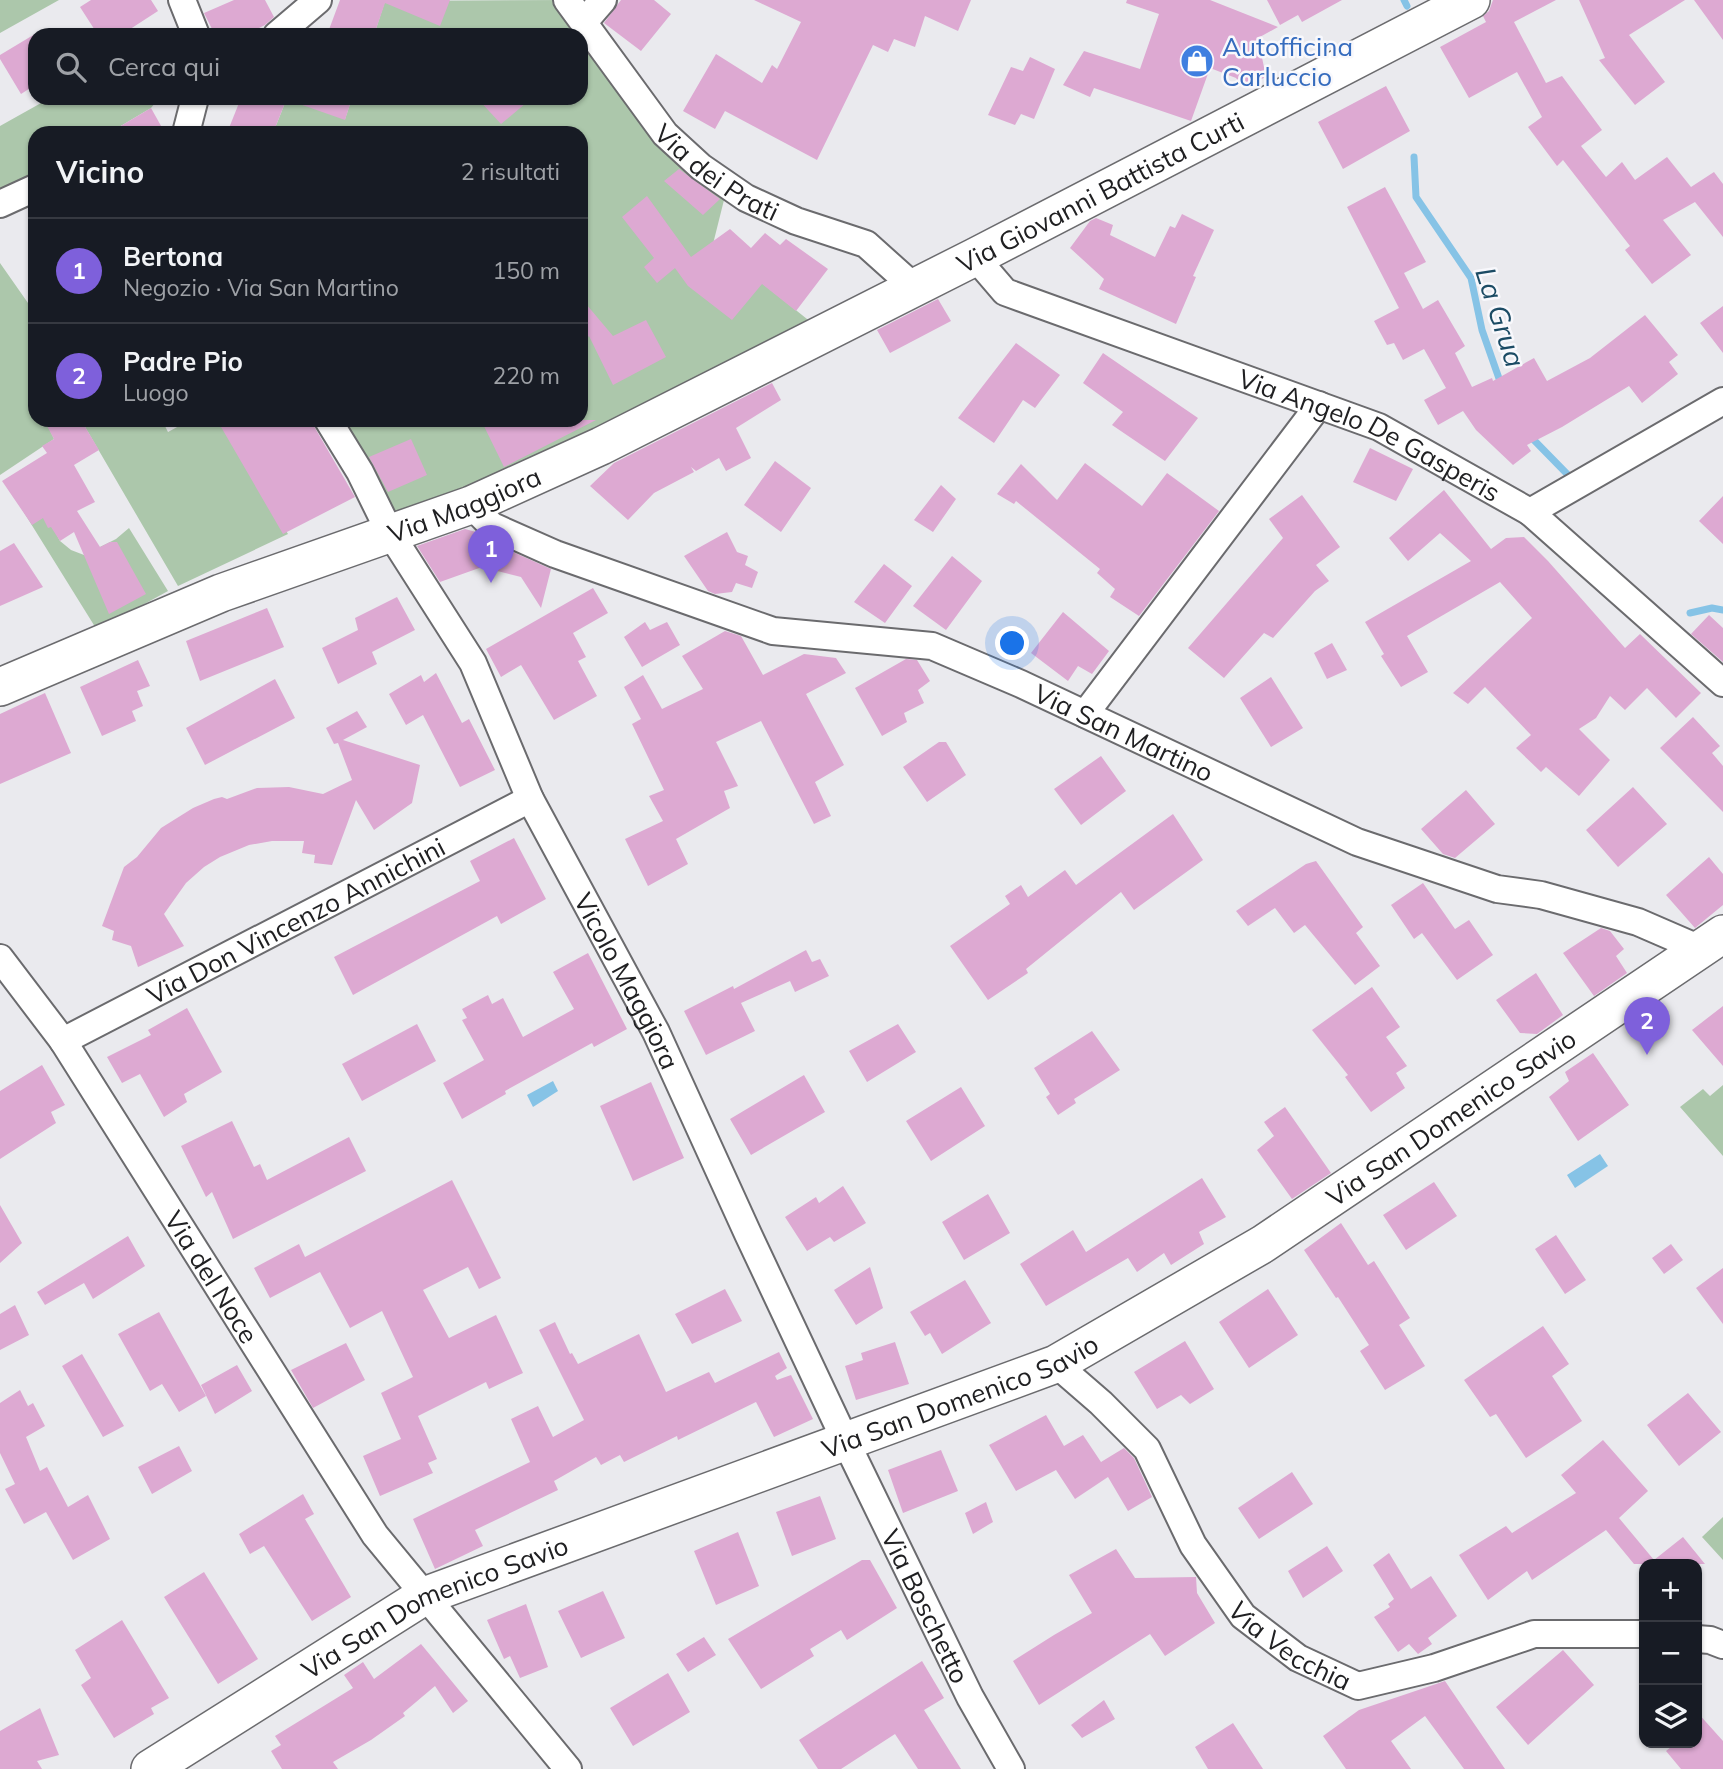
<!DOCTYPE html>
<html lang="it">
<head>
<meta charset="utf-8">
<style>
  body { margin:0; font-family:Mulish,sans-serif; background:#20242c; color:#f1f3f6 }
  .controls { position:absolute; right:21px; bottom:21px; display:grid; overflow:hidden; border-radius:14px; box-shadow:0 2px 5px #0004 }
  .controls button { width:63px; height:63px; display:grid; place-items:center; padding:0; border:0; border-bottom:2px solid #363941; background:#171b24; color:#f1f3f6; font:35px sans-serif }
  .you { position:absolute; left:1013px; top:644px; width:24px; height:24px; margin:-18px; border:5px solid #fff; border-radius:50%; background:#1a73e8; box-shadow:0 0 0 10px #1a73e833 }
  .badge { display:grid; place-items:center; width:46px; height:46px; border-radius:50%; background:#7e60db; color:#fff; font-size:23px; font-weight:700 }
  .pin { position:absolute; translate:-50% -58px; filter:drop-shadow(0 2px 4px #0008) }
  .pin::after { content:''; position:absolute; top:37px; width:24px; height:21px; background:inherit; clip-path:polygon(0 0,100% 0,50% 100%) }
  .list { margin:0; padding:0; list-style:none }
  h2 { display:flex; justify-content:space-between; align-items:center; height:91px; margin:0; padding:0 28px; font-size:30px }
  h2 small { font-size:23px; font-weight:400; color:#9ea1a6 }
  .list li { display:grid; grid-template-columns:46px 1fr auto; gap:21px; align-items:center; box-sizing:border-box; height:105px; padding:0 28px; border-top:2px solid #363941 }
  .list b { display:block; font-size:26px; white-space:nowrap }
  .list p { margin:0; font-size:23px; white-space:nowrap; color:#9ea1a6 }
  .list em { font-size:23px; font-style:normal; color:#9ea1a6 }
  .icon { flex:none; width:38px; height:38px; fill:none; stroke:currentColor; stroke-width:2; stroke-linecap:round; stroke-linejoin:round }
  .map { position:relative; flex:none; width:1723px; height:1769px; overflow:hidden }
  .search { position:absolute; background:#171b24; box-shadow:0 2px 5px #0004; left:28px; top:28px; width:560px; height:77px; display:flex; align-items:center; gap:18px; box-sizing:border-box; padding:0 24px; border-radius:21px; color:#9ea1a6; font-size:26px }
  .panel { position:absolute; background:#171b24; box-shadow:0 2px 5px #0004; left:28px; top:126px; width:560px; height:301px; border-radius:21px }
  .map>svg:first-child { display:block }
  .green { fill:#acc7ab }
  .water { fill:#86c3e6 }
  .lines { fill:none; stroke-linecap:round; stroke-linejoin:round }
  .stream { stroke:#86c3e6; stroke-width:7 }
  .building { fill:#dda9d2 }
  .street-casing { stroke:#6b6b6e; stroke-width:30 }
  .secondary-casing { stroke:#6b6b6e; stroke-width:40 }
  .street { stroke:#fff; stroke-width:26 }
  .secondary { stroke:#fff; stroke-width:37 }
  .labels { text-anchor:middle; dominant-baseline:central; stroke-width:5; stroke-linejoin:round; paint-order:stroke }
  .shop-label { font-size:26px; fill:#366cbe; stroke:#f8f8fc; text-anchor:start }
  .street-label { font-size:26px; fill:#202022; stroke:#f8f8fc }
  .water-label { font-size:28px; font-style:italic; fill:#1b4b64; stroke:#f8f8fc }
</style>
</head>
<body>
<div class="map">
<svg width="1723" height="1769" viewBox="0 0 1723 1769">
  <rect width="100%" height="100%" fill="#eaeaee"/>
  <path class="green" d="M0,0h59l-59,33z
    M567,0l158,196 -12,48 99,79 -74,42 -333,154 -23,-13 -42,-86h241v-287h-308l14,-35 58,21 7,-21h229v-63h-207l11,-34z
    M50,98h109l-8,10 -42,25h-74v48l-35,13v-68z
    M0,263l35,50v107h23l-10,6 6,13 -54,36z
    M81,420h81l6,12 22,-12h28l70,114 -110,52z
    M27,478l33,63 11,9 13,5 32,-16 13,-11 39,63 -71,39 -87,-140z
    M1723,1085v71l-43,-49 23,-18 7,7z
    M1723,1517v43l-21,-23z"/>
  <path class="water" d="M553,1081l5,10 -25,16 -6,-12z
    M1600,1154l8,12 -33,22 -8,-13z"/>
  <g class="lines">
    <path class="stream" d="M1404,0l3,6
      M1414,157l2,40 55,81 11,52 20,57
      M1528,434l44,45
      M1690,613l22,-5 11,2"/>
  </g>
  <path class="building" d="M91,0h60l7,11 -37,24h-23l-18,-28z
    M234,0h31l9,17 -9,8 -20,10h-30l-11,-22z
    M340,0h110l-10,26 -55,-23 -11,32h-47z
    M621,0h33l17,14 -30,37 -37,-28z
    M754,0h217l-13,31 -33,-15 -10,31 -21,-8 -6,13 -15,-7 -56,115 -92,-49 -10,18 -32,-18 33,-57 46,29 10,-18 5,4 24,-47z
    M1127,0h83l68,27 -20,11 8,39 -23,10 -7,-9 -26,-10 -19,53 -97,-33 -4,9 -27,-12 21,-34 56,18 19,-55 -33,-11z
    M1267,0h75l-40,22 -4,-7 -18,10z
    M1493,0h63l-42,22 32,61 16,-7 40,54 -21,16 25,31 16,-15 13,18 32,-23 24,30 23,-15 9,12v53l-28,-35 -32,18 28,35 -39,29 -27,-34 5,-4 -67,-86 -6,6 -29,-39 14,-10 -25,-45 -48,26 -29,-51 46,-25 -3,-6 6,-5z
    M1579,0h106l-56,35 36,47 -30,23 -36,-45 6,-2z
    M1694,0h29v40z
    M35,34v51l-14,9 -21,-35v-4z
    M1030,57l25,12 -21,50 -13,-5 -6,11 -27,-10 23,-48 12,4z
    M1386,86l24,45 -67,38 -25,-47z
    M241,98h46l-14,35h-46z
    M291,98h61l-7,22 -54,-19z
    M477,98h55l-31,26z
    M151,108l14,25h-56z
    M679,169l41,30 -17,16 -39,-34z
    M1385,187l41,75 -22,11 19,36 15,-9 27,46 -10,7 17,34 20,-9 1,3 41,-23 13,23 43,-23 55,-43 33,40 -9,7 9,12 -36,29 -13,-17 -67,41 -35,18 4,6 -18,14 -37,-35 -13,-19 -25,14 -14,-25 22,-12 -22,-39 -21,11 -9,-17 -7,2 -13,-24 25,-13 -52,-101z
    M647,196l44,61 39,-28 21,19 14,-15 15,12 6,-6 42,30 -32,42 -34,-27 -30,36 -44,-34 -13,-18 -18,15 -13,-16 10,-9 -32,-41z
    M1182,214l32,16 -21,46 3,1 -20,47 -77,-35 5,-10 -34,-31 20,-27 6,-3 17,7 -3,10 45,22 15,-31 5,2z
    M581,298l32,38 33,-16 20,37 -53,28 -24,-49 -8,7z
    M938,299l13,22 -61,32 -13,-23z
    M1723,306v47l-23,-30z
    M1016,343l44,32 -25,33 -12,-8 -29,43 -36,-25z
    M1103,353l95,65 -33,43 -53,-36 11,-13 -40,-29z
    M772,383l9,17 -45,28 15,30 -25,13 -7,-13 -23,13 -5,-4 3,5 -40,21 -26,27 -38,-34 24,-23z
    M58,420h23l18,30 -25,15 21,37 -18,9 23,36 10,-5h7l29,52 -37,20 -35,-82 -14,9 -9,-14 -3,1 -5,-10 -11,7 -30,-44 45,-28 -5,-7 12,-7 -7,-13z
    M217,420h95l3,8 40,69 -72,37z
    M481,420h115l-92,47z
    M411,439l16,36 -39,17 -19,-35z
    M1370,448l43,21 -17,32 -43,-19z
    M775,461l36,27 -30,44 -37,-27z
    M1085,463l57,43 25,-33 52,38 -80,105 -29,-19 5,-8 -18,-16 3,-4 -84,-68 -2,3 -17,-10 24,-30 36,36z
    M941,485l15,14 -23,33 -19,-12z
    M1444,490l47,59 15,-11 18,-1 24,24 77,87 15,-14 61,59 -25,25 -29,-30 -22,22 -15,-14 -14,22 -17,11 31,31 -31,36 -33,-29 -5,5 -25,-24 15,-13 -46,-48 -17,17 -15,-11 79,-75 -32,-36 -93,54 21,36 -27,15 -20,-31 3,-2 -19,-32 106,-61 -31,-28 -32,28 -19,-23z
    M1302,495l38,52 -24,18 13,16 -14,10 -42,47 -9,-5 -40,45 -36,-30 95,-110 -14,-19z
    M1723,496v48l-24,-23z
    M465,529l11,3 10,8 65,29 -10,39 -20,-31 -39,-10 -42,15 -23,-36z
    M727,532l10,20 11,4 -3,9 13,7 -6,16 -16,-5 -4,9 -17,2 -7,-3 -24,-35z
    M14,543l29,44 -43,19v-55z
    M952,556l30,25 -36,49 -33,-24z
    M884,564l28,22 -27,37 -31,-21z
    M593,588l15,25 -35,20 13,24 -8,4 19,35 -43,24 -33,-55 -20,12 -15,-28z
    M397,597l18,33 -43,22 5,12 -39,20 -16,-36 36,-18 -3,-12z
    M267,608l17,39 -84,34 -14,-40z
    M1063,612l46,39 -17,23 -14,-8 -10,15 -37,-28z
    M1709,615l14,13v34l-32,-28z
    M645,622l5,8 17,-8 13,23 -38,22 -18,-30z
    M725,631l16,5 22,39 41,-21 32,4 10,15 -40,21 38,71 -29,17 16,34 -17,8 -53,-103 -45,21 22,44 -14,5 6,17 -54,31 12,25 -40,22 -23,-47 38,-18 -14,-25 15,-6 -32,-66 9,-5 -17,-32 19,-12 19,34 41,-20 -21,-33z
    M1332,643l15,27 -20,9 -13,-26z
    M906,659l11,1 13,21 -12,9 6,13 -20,10 3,9 -25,14 -27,-48z
    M138,660l12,26 -13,5 6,15 -11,5 4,10 -34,15 -22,-49z
    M436,673l26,50 7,-4 26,51 -35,17 -37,-72 -17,10 -17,-31 32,-19 3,7z
    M1271,677l32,51 -32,19 -31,-49z
    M275,679l20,39 -90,47 -19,-37z
    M45,693l26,60 -71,31v-70z
    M357,711l10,16 -24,13 77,25 -8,38 -38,27 -18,-30 -24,65 -18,-2 1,-8 -13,-2 2,-12h-32l-23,4 -29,12 -16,10 -18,16 -22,31 20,32 -46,21 -7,-21 -19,-6 2,-9 -12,-5 22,-59 13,-10 24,-29 32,-20 21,-9 8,-2 5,2 30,-11 32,-1 34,7 29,-14 -14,-37 -4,1 -8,-16z
    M1693,717l27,29 -8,7 11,13v46l-63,-64z
    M939,742h7l20,33 -39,27 -24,-35z
    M1101,756l25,35 -45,34 -27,-36z
    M1633,787l34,37 -49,43 -32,-37z
    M1466,790l29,34 -40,34 -12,-4 -22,-25z
    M1173,814l30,46 -69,50 -13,-18 -95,77 2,4 -40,27 -38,-54 60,-42 -5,-8 16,-11 7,12 37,-27 11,15z
    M514,838l32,61 -45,25 -4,-8 -144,79 -19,-38 146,-76 -10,-20z
    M1709,857l14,17v31l-28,23 -29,-33z
    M1316,861l47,66 -7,6 24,33 -25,19 -50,-60 -11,8 -19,-25 -27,18 -12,-15 70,-47z
    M1423,883l32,46 14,-9 24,35 -36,25 -35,-47 -8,6 -23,-34z
    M1601,928l9,3 14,18 -8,7 11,17 -33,23 -31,-43z
    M806,950l6,12 8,-3 9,17 -34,16 -5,-11 -49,22 14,28 -49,24 -22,-44 49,-25 1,3z
    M588,953l39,76 -33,18 -2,-4 -87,48 1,3 -44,25 -19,-36 41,-23 -22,-40 5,-2 -5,-9 26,-14 4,9 11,-6 20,39 51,-28 -21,-37z
    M1536,973l27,42 -26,19 -17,-1 -24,-33z
    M1372,987l28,40 -14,10 21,29 -11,7 9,15 -34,24 -26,-35 3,-2 -36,-45z
    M1723,1006v60l-31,-36z
    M187,1008l35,64 -38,22 3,8 -23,15 -24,-43 -18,9 -15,-26 44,-22 -3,-5z
    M417,1024l19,37 -74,40 -20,-37z
    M898,1024l18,28 -49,30 -18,-31z
    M1092,1031l28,39 -46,29 2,4 -18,12 -12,-18 4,-3 -16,-26z
    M1593,1053l36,52 -51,36 -29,-44 20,-16 -4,-9z
    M42,1065l23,40 -14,7 5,11 -56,36v-68z
    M804,1075l21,37 -74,43 -21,-36z
    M651,1082l33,76 -51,23 -33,-75z
    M961,1087l24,39 -54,35 -25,-40z
    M1285,1107l46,66 -39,26 -35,-49 17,-14 -10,-14z
    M232,1121l22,46 6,-3 7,16 82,-43 17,34 -133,68 -21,-47 -6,5 -25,-51z
    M1202,1178l24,39 -27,15 5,12 -33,21 -7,-12 -27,19 -9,-14 -82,48 -26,-42 53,-34 13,22z
    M452,1180l49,98 -22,11 -11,-22 -45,23 26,48 47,-23 27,58 -34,16 -3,-7 -68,34 19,43 -9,4 5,10 -53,23 -17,-40 38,-17 -20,-46 32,-16 -31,-66 -32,17 -30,-56 -50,26 -16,-30 45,-24 6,13z
    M1434,1182l23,34 -51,34 -23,-35z
    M843,1186l23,37 -32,19 -4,-5 -23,14 -22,-34 31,-20 3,6z
    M988,1194l22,39 -46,27 -22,-38z
    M0,1205l22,38 -22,20z
    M1341,1223l27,42 6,-4 36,57 -11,7 26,41 -40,24 -25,-39 9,-6 -31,-48 -2,1 -32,-48z
    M1556,1235l30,45 -21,14 -30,-45z
    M128,1236l17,30 -52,33 -9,-16 -39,22 -8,-13z
    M1671,1244l12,16 -19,14 -12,-16z
    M870,1267l13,41 -27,17 -22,-35z
    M1723,1268v56l-27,-36z
    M965,1280l26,43 -49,31 -12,-21 -5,3 -15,-24z
    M725,1289l17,32 -50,23 -17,-30z
    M1268,1289l30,46 -49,33 -30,-46z
    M15,1305l14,30 -29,15v-36z
    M159,1312l47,84 -27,16 -17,-28 -12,7 -32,-57z
    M555,1322l15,32 2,-1 6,11 61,-30 27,58 43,-20 6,11 64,-31 8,16 -12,8 2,4 14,-5 22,44 -39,18 -18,-35 -78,38 -1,-4 -53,26 -4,-7 -19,10 -5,-8 -42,24 4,9 -83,40 8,16 -48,23 -22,-50 117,-57 -19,-43 27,-13 15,31 31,-17 -45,-90z
    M1543,1326l26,38 -17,12 30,45 -56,37 -30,-44 -6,3 -26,-37z
    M1185,1341l29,48 -24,15 -9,-9 -24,14 -23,-37z
    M895,1342l14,42 -53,16 -11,-34 18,-6 -2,-7z
    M346,1343l19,37 -52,28 -22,-38z
    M82,1354l42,72 -21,11 -41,-71z
    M237,1365l15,26 -37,23 -14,-29z
    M20,1390l8,16 5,-3 12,23 -19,11 14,34 7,-4 21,40 20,-12 22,44 -37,21 -27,-48 -22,12 -19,-35 10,-5 -15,-31v-50z
    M1688,1393l33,39 -42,34 -32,-41z
    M1046,1415l18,31 19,-11 18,27 23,-14 10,10 18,39 -24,14 -20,-34 -33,22 -19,-29 -40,21 -27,-46z
    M1603,1440l45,51 -29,27 35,42 29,-23 22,27h-71l-28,-34 -74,50 -5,-9 -39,29 -29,-45 47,-29 6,7 64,-40 -15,-18z
    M179,1446l13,25 -40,23 -14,-27z
    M941,1450l17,41 -55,22 -15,-43z
    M1292,1472l21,32 -54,35 -21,-31z
    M303,1494l11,20 -9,5 46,78 -39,24 -48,-75 -14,8 -11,-20z
    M820,1496l16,43 -44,17 -16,-44z
    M986,1502l7,20 -20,12 -8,-21z
    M738,1532l21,54 -43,19 -22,-54z
    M1327,1546l16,25 -40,27 -15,-27z
    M1116,1549l19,29 61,-1 1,16 18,30 -50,33 -15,-22 -111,71 -26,-44 41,-26 38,-22 -23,-38z
    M1389,1553l22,36 20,-13 26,40 -29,22 4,6 -14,10 -9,-10 -11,8 -24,-35 16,-10 -2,-3 6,-5 -21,-34z
    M862,1560h8l27,48 -50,32 -6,-10 -31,19 4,7 -53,33 -33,-50z
    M204,1572l54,87 -40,25 -54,-87z
    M603,1591l22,47 -44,20 -23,-47z
    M526,1604l22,63 -28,11 -10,-22 -6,3 -17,-39z
    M122,1620l47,78 -18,10 3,6 -40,24 -33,-53 10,-7 -16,-28z
    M704,1637l12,18 -28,17 -12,-18z
    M421,1644l47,57 -15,12 -18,-27 -32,27 2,3 -34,24 -38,22 5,7h-56l-11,-18 10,-6 -6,-9 78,-48 -9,-13 19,-13 11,17z
    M1563,1650l31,35 -66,60 -32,-38z
    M922,1661l22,37 -20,12 37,59h-43l-23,-35 -54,35h-23l-19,-29z
    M668,1673l22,39 -57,34 -23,-38z
    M1445,1681l60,88h-41l-39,-53 -34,25 20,28h-65l-23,-33 36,-26z
    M1104,1700l11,19 -33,19 -11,-13z
    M40,1708l19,47 -22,6 5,8h-42v-38z
    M1697,1712l26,29v28h-42l-15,-18 10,-8h21z
    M1233,1723l30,46h-55l-13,-22z"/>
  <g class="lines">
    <defs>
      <g id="street">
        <path d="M182,0l14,35"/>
        <path id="s1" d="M567,0l98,134 36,33 45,31 50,23 70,23 48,43"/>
        <path d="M584,22l19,-22"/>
        <path d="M277,35l41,-35"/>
        <path d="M186,133l9,-35"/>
        <path d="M0,204l35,-16"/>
        <path id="s2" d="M975,257l30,35 374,135 151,85 193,171"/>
        <path id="s3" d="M328,420l32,52 30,61 83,130 57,136 126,233 92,202 97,206 125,257 41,72"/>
        <path id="s4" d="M471,505l21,21 63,28 218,77 159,15 89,38 336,158 140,47 44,6 97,27 60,26"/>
        <path d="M1530,512l193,-111"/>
        <path d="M1085,714l234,-309"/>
        <path id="s5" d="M0,958l63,83 312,494 193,234"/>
        <path id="s6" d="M63,1041l467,-242"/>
        <path id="s7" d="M1056,1364l45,39 46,46 46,96 50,71 55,42 60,28 76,-18 100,-34h110"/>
        <path d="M1697,1639l13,1 13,5"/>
      </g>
      <g id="secondary">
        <path id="s8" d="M0,687l221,-94 250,-88 130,-59 374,-189 496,-257"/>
        <path id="s9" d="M150,1769l274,-173 632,-232 207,-120 460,-310"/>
      </g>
    </defs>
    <use href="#street" class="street-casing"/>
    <use href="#secondary" class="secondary-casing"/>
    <use href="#street" class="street"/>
    <use href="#secondary" class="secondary"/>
  </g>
  <defs>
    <symbol id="shop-disc" viewBox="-11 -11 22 22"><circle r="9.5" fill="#3f7fe0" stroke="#f8f8fc"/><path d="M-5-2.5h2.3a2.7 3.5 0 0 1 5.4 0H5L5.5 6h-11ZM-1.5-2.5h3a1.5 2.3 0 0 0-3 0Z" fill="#fff"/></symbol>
  </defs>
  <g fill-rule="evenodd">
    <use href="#shop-disc" x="1178" y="42" width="38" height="38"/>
  </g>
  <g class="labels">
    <g class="shop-label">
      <text x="1222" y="46">Autofficina<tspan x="1222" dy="30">Carluccio</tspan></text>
    </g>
    <g class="street-label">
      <text stroke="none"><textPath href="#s1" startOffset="231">Via dei Prati</textPath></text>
      <text stroke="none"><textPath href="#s8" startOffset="1208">Via Giovanni Battista Curti</textPath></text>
      <text stroke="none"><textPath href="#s2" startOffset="438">Via Angelo De Gasperis</textPath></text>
      <text stroke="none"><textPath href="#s8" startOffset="499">Via Maggiora</textPath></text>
      <text stroke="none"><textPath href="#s4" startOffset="700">Via San Martino</textPath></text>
      <text stroke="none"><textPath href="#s6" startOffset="262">Via Don Vincenzo Annichini</textPath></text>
      <text stroke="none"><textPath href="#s3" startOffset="637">Vicolo Maggiora</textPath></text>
      <text stroke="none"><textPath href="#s9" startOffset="1463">Via San Domenico Savio</textPath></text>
      <text stroke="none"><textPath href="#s5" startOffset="383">Via del Noce</textPath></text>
      <text stroke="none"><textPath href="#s9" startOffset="896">Via San Domenico Savio</textPath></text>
      <text stroke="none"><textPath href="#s3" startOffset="1330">Via Boschetto</textPath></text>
      <text stroke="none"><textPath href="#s9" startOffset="329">Via San Domenico Savio</textPath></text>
      <text stroke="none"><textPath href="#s7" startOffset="374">Via Vecchia</textPath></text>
    </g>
    <g class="water-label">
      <text transform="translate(1501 317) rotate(72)">La Grua</text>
    </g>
  </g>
</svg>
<div class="controls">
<button>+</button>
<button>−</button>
<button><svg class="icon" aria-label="layers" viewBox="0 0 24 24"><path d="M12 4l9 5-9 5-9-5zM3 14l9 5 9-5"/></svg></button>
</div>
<div class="you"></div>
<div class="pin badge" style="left:491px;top:583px">1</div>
<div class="pin badge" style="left:1647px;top:1055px">2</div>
<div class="search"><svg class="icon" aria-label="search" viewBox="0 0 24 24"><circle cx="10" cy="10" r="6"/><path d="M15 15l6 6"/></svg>Cerca qui</div>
<section class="panel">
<h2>Vicino<small>2 risultati</small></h2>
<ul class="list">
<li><span class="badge">1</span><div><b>Bertona</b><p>Negozio · Via San Martino</p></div><em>150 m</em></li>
<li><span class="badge">2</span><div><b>Padre Pio</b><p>Luogo</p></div><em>220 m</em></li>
</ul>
</section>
</div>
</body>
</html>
